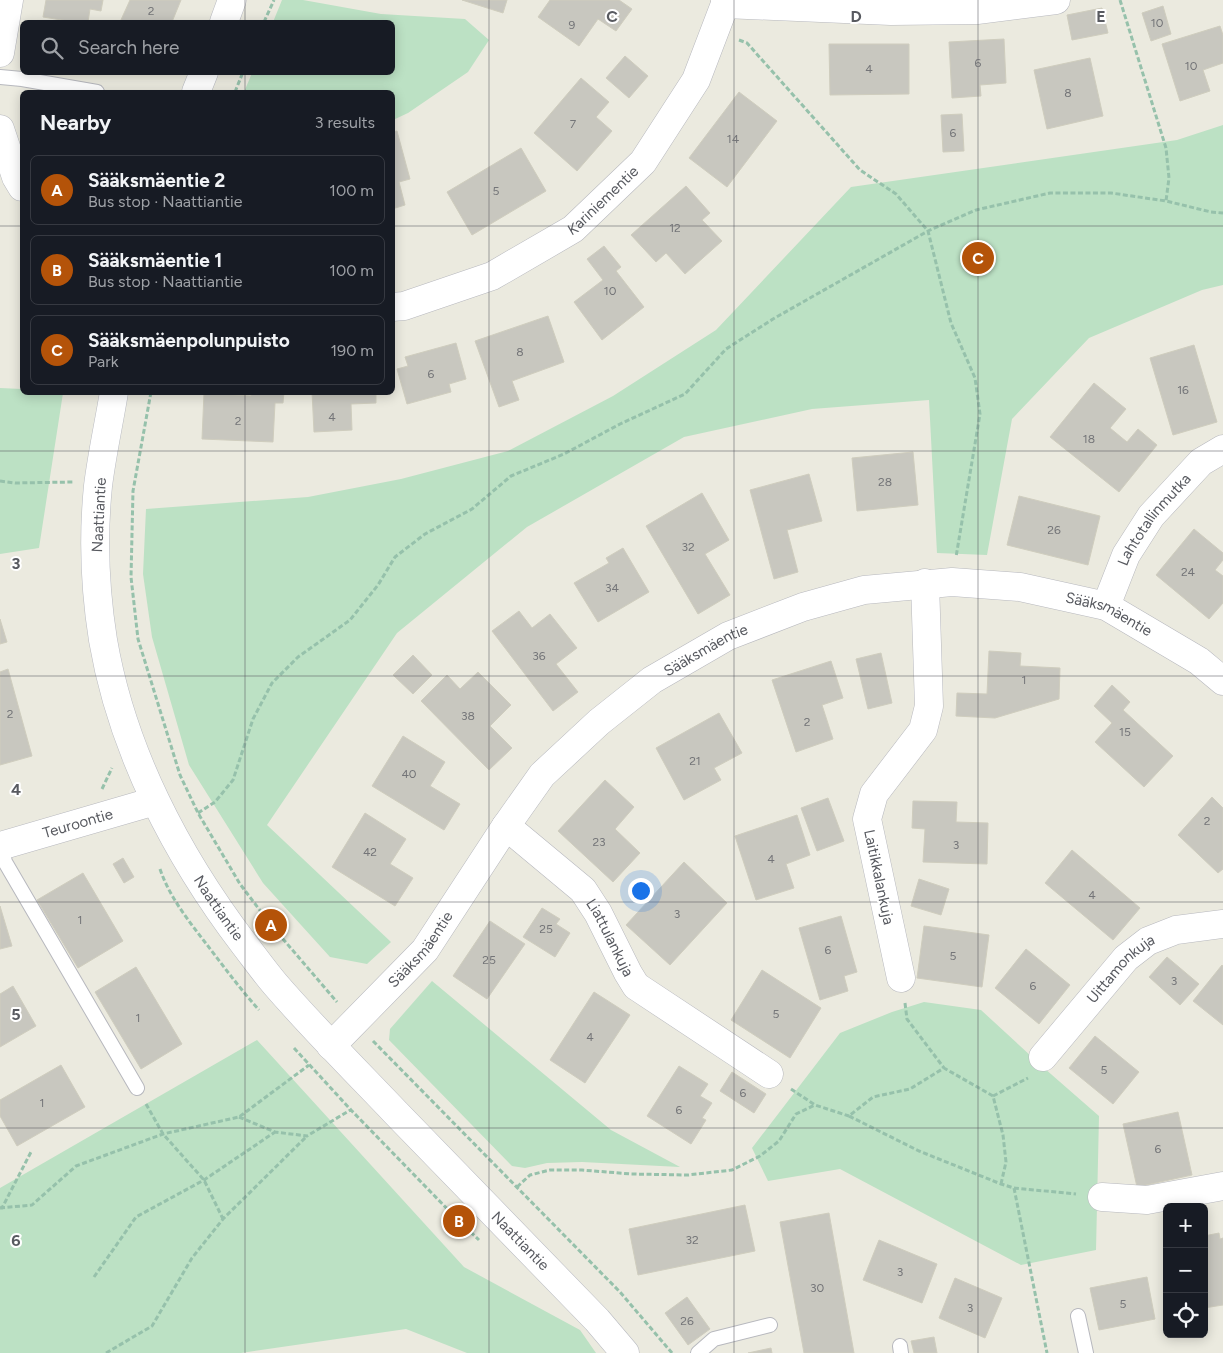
<!DOCTYPE html>
<html lang="en">
<head>
<meta charset="utf-8">
<style>
  body { margin:0; font-family:Figtree,sans-serif; background:#242831; color:#f1f3f6 }
  .controls { position:absolute; right:15px; bottom:15px; display:grid; overflow:hidden; border-radius:8px; box-shadow:0 2px 12px #0003 }
  .controls button { width:45px; height:45px; display:grid; place-items:center; padding:0; border:0; border-bottom:1px solid #363941; background:#171b24; color:#f1f3f6; font:25px sans-serif }
  .you { position:absolute; left:640px; top:890px; width:18px; height:18px; margin:-12px; border:4px solid #fff; border-radius:50%; background:#1a73e8; box-shadow:0 0 0 8px #1a73e833 }
  .badge { display:grid; place-items:center; width:32px; height:32px; border-radius:50%; background:#b45309; color:#fff; font-size:16px; font-weight:700 }
  .pin { position:absolute; translate:-50% -50%; border:2px solid #fff; box-shadow:0 1px 5px #0006 }
  .list { margin:0; padding:0; list-style:none }
  h2 { display:flex; justify-content:space-between; align-items:center; height:65px; margin:0; padding:0 20px; font-size:21px }
  h2 small { font-size:16px; font-weight:400; color:#9ea1a6 }
  .list li { display:grid; grid-template-columns:32px 1fr auto; gap:15px; align-items:center; box-sizing:border-box; height:70px; margin:0 10px 10px; padding:0 10px; border:1px solid #363941; border-radius:8px }
  .list b { display:block; font-size:19px; white-space:nowrap }
  .list p { margin:0; font-size:16px; white-space:nowrap; color:#9ea1a6 }
  .list em { font-size:16px; font-style:normal; color:#9ea1a6 }
  .icon { flex:none; width:28px; height:28px; fill:none; stroke:currentColor; stroke-width:2; stroke-linecap:round; stroke-linejoin:round }
  .map { position:relative; flex:none; width:1223px; height:1353px; overflow:hidden }
  .search { position:absolute; background:#171b24; box-shadow:0 2px 12px #0003; left:20px; top:20px; width:375px; height:55px; display:flex; align-items:center; gap:12px; box-sizing:border-box; padding:0 18px; border-radius:8px; color:#9ea1a6; font-size:19px }
  .panel { position:absolute; background:#171b24; box-shadow:0 2px 12px #0003; left:20px; top:90px; width:375px; height:305px; border-radius:8px }
  .map>svg:first-child { display:block }
  .green { fill:#bce1c4 }
  .building { fill:#c8c7bf; stroke:#cfcdbe }
  .lines { fill:none; stroke-linecap:round; stroke-linejoin:round }
  .lane-casing { stroke:#b7b8be; stroke-width:16 }
  .street-casing { stroke:#b7b8be; stroke-width:29 }
  .secondary-casing { stroke:#b8bac1; stroke-width:29 }
  .path { stroke:#96c1ab; stroke-width:3; stroke-dasharray:5 2.5; stroke-linecap:butt }
  .lane { stroke:#fff; stroke-width:14 }
  .street { stroke:#fff; stroke-width:28 }
  .secondary { stroke:#fff; stroke-width:28 }
  .grid { fill:none; stroke:#585a60; stroke-width:1; stroke-opacity:0.55 }
  .labels { text-anchor:middle; dominant-baseline:central; stroke-width:4; stroke-linejoin:round; paint-order:stroke }
  .number-label { font-size:12px; fill:#747578 }
  .street-label { font-size:15px; fill:#585a60; stroke:#fff }
  .grid-label { font-size:16px; text-anchor:middle; font-weight:bold; fill:#585a60; stroke:#fff; stroke-width:4; stroke-linejoin:round; paint-order:stroke }
</style>
</head>
<body>
<div class="map">
<svg width="1223" height="1353" viewBox="0 0 1223 1353">
  <rect width="100%" height="100%" fill="#ebeadf"/>
  <path class="green" d="M282,0h21l78,14 84,5 24,21 -21,32 -60,41 -15,7 -1,-28h-148l8,-19 140,-1v-50h-119z
    M1223,125v160l-21,5 -113,48 -77,81 -25,136 -50,-2 -8,-153 -117,9 -128,28 -157,90 -130,106 -130,192 124,117 -24,22 -37,-7 -67,-74 -74,-118 -37,-128 -9,-63 3,-65 162,-12 93,-18 107,-28 105,-55 103,-66 135,-143 326,-47z
    M0,388l22,1v3l41,1 -24,155 -39,6z
    M432,981l179,149 69,37 -98,-5 -35,1 -22,5 -13,-2 -123,-126 1,-11z
    M924,1002l57,8 63,58 55,48 -3,134 -75,15 -181,-96 -72,12 -16,-33 88,-115 52,-21z
    M257,1040l207,227 116,63 16,23h-129l-61,-24 -165,24h-241v-165z"/>
  <path class="building" d="M46,0h57l-2,11 -11,-2 -2,13h-14l-31,-5z
    M130,0h51l-9,22h-52z
    M462,0h45l-4,13z
    M550,0h69l13,9 -16,22 -18,-12 -19,27 -41,-29z
    M1163,6l8,28 -20,7 -9,-28z
    M1102,8l6,25 -36,7 -5,-25z
    M1220,26l3,9v28l-20,7 7,21 -30,10 -18,-57z
    M1004,39l2,44 -26,2 1,11 -29,2 -3,-56z
    M829,44h80v50l-79,1z
    M625,56l23,20 -19,22 -23,-20z
    M1090,58l13,58 -56,13 -13,-59z
    M581,78l28,24 -13,15 16,14 -35,40 -43,-38z
    M739,92l38,29 -50,66 -38,-29z
    M962,114l2,37 -21,1 -2,-37z
    M397,131l13,48 -11,3 6,23 -13,4v-77z
    M521,148l25,43 -74,44 -25,-43z
    M686,186l24,27 -8,7 20,21 -37,33 -19,-21 -10,9 -25,-27z
    M604,246l17,21 -5,4 28,36 -42,33 -28,-38 29,-22 -16,-21z
    M548,316l16,46 -52,19 7,19 -20,7 -24,-66z
    M456,343l10,36 -17,5 2,8 -44,12 -10,-35 11,-3 -3,-9z
    M1194,345l23,77 -44,13 -23,-77z
    M1094,383l32,26 -16,19 17,14 11,-13 19,16 -38,47 -69,-55z
    M251,392h33l-1,11h-8l-2,39 -71,-3 2,-46 47,3z
    M312,392h64v11l-25,1 1,26 -38,2z
    M913,452l5,53 -61,6 -5,-53z
    M809,474l13,47 -35,9 11,42 -24,7 -24,-89z
    M702,493l27,47 -24,14 25,41 -32,19 -52,-88z
    M1019,496l81,20 -12,49 -81,-20z
    M1194,529l29,24v7l-8,10 8,6v27l-14,16 -53,-44z
    M623,548l26,44 -51,30 -24,-39 35,-20 -3,-5z
    M519,611l13,17 18,-14 27,34 -21,16 22,28 -25,19 -61,-80z
    M0,619l7,23 -7,2z
    M989,651l32,2 -1,13 40,2 -1,31 -64,19 -39,-2 1,-23 30,1z
    M881,653l11,50 -24,6 -12,-50z
    M413,655l19,20 -19,19 -20,-19z
    M831,661l12,37 -21,7 11,34 -37,13 -24,-72z
    M8,669l24,87 -32,9v-93z
    M478,672l33,33 -21,21 22,22 -23,22 -68,-69 26,-26 13,14z
    M1112,685l18,17 -7,8 50,46 -29,31 -49,-45 17,-19 -18,-17z
    M719,713l23,40 -28,15 7,12 -37,20 -28,-52z
    M403,736l42,26 -15,24 30,18 -16,26 -72,-44z
    M605,780l29,27 -19,22 25,24 -27,29 -55,-51z
    M1212,797l11,11v61l-5,4 -40,-38z
    M828,798l16,43 -27,10 -16,-43z
    M913,801l44,1 -1,20 32,1 -1,41 -64,-2 2,-33 -13,-1z
    M365,813l41,26 -16,25 23,14 -18,28 -63,-39z
    M797,815l13,40 -24,9 8,24 -38,12 -21,-64z
    M1072,850l68,58 -27,32 -68,-57z
    M123,858l11,19 -10,6 -11,-19z
    M684,862l43,41 -57,62 -44,-40z
    M83,873l40,68 -45,27 -41,-68z
    M919,879l30,10 -8,26 -30,-9z
    M0,906l12,40 -12,3z
    M542,908l18,11 -4,5 14,9 -15,24 -32,-20z
    M841,916l16,56 -13,4 4,15 -28,9 -21,-72z
    M490,921l35,23 -38,55 -34,-23z
    M924,926l65,9 -7,52 -65,-9z
    M1026,949l44,36 -31,39 -44,-36z
    M1167,957l32,27 -19,21 -31,-28z
    M1222,965l1,1v59l-30,-24z
    M136,967l46,77 -41,25 -46,-77z
    M762,970l59,38 -31,50 -59,-38z
    M13,986l23,40 -36,21v-53z
    M594,992l36,23 -45,68 -35,-23z
    M1095,1036l44,36 -26,32 -44,-36z
    M61,1065l24,42 -68,39 -17,-30v-16z
    M679,1066l29,18 -8,12 12,7 -10,15 4,2 -15,24 -44,-28z
    M732,1072l34,22 -12,19 -34,-22z
    M1178,1112l14,63 -55,12 -14,-63z
    M745,1205l10,46 -117,24 -9,-46z
    M829,1213l25,140h-50l-24,-131z
    M450,1219l10,9 -4,4 -10,-9z
    M1219,1233l1,6 3,-1v67l-19,3v-72z
    M879,1240l58,24 -15,39 -59,-23z
    M1147,1277l8,42 -56,11 -9,-42z
    M955,1278l47,20 -17,40 -46,-20z
    M687,1297l23,32 -22,16 -23,-32z
    M934,1337l3,16h-23l-3,-12z
    M771,1348l1,5h-24z"/>
  <g class="lines">
    <defs>
      <path id="lane" d="M0,77l22,2 75,13
        M1,846l4,16 132,226
        M1078,1316l8,37
        M900,1346l1,7
        M698,1353l16,-14 56,-14"/>
      <g id="street">
        <path d="M725,4l166,7 86,-1 79,-10"/>
        <path d="M0,53l9,-53"/>
        <path d="M0,129l16,48 6,10"/>
        <path id="s1" d="M392,307l12,-1 88,-30 81,-47 70,-67 53,-82 29,-76v-4"/>
        <path id="s2" d="M1106,606l20,-51 25,-39 50,-54 22,-13"/>
        <path id="s3" d="M506,826l77,64 15,23 30,60 8,13 133,88"/>
        <path id="s4" d="M0,846l155,-45"/>
        <path d="M901,978l-34,-159 7,-25 49,-64 6,-24 -4,-123"/>
        <path id="s5" d="M331,1046l94,-96 81,-124 36,-51 57,-53 53,-42 76,-44 75,-29 61,-17 88,-8 68,5 86,19 93,55 24,20"/>
        <path id="s6" d="M1043,1057l83,-99 22,-17 28,-11 47,-6"/>
        <path d="M1102,1197l45,3 76,-14"/>
      </g>
      <g id="secondary">
        <path d="M224,22l8,-22"/>
        <path d="M196,92l8,-20"/>
        <path id="s7" d="M114,392c-5,31 -12,62 -16,94 -5,50 -3,104 5,154 19,111 74,216 141,304 10,13 20,27 31,40 38,44 80,86 121,129 67,69 134,138 201,207l28,33"/>
      </g>
    </defs>
    <use href="#lane" class="lane-casing"/>
    <use href="#street" class="street-casing"/>
    <use href="#secondary" class="secondary-casing"/>
    <path class="path" d="M1120,0l46,148 3,30 -3,23
      M264,22l10,-22
      M739,40l8,3 113,127 36,24 32,37 23,92 24,55 5,36 -24,143
      M235,92l8,-20
      M151,392l-18,99 -2,86 7,62 42,136 18,38 42,71 31,41 66,77
      M0,481l15,2 58,-1
      M102,789l10,-21
      M198,813l17,-11 18,-22 20,-61 19,-36 26,-26 52,-37 28,-35 17,-28 30,-23 47,-25 39,-33 53,-22 56,-30 65,-30 41,-45 47,-30 155,-88 48,-21 74,-17h61l55,8 45,11 12,1
      M160,869c10,30 32,56 51,81 16,21 31,41 48,60
      M905,1003l2,16 37,49
      M373,1041l247,251 52,61
      M294,1048l57,62 108,111 20,19
      M791,1089l24,16 34,11
      M993,1096l35,-18
      M146,1104l17,30 41,46 19,39
      M239,1117l36,15 32,4 45,-27
      M1001,1184l5,-22 -3,-27 -10,-39 -49,-28 -34,21 -37,8 -24,19 70,35 82,33 13,4 62,6
      M517,1187l13,-12 20,-5h32l49,4 57,1 44,-5 28,-14 19,-15 17,-27 19,-9
      M1014,1188l33,165
      M0,1207l2,1 30,-58
      M0,1208l32,-3 44,-39 87,-32 76,-17 70,-52
      M94,1277l42,-60 68,-37 71,-48
      M106,1353l46,-27 40,-68 31,-39 84,-83"/>
    <use href="#lane" class="lane"/>
    <use href="#street" class="street"/>
    <use href="#secondary" class="secondary"/>
  </g>
  <path class="grid" d="M245,0v22M489,0v1353M734,0v1353M978,0v1353M245,72v20M0,226h22M392,226h831M245,392v961M0,451h1223M0,676h1223M0,902h1223M0,1128h1223"/>
  <g class="labels">
    <g class="number-label">
      <text x="151" y="11">2</text>
      <text x="1157" y="23">10</text>
      <text x="572" y="25">9</text>
      <text x="978" y="63">6</text>
      <text x="1191" y="66">10</text>
      <text x="869" y="69">4</text>
      <text x="1068" y="93">8</text>
      <text x="573" y="124">7</text>
      <text x="953" y="133">6</text>
      <text x="733" y="139">14</text>
      <text x="496" y="191">5</text>
      <text x="675" y="228">12</text>
      <text x="610" y="291">10</text>
      <text x="520" y="352">8</text>
      <text x="431" y="374">6</text>
      <text x="1183" y="390">16</text>
      <text x="332" y="417">4</text>
      <text x="238" y="421">2</text>
      <text x="1089" y="439">18</text>
      <text x="885" y="482">28</text>
      <text x="1054" y="530">26</text>
      <text x="688" y="547">32</text>
      <text x="1188" y="572">24</text>
      <text x="612" y="588">34</text>
      <text x="539" y="656">36</text>
      <text x="1024" y="680">1</text>
      <text x="10" y="714">2</text>
      <text x="468" y="716">38</text>
      <text x="807" y="722">2</text>
      <text x="1125" y="732">15</text>
      <text x="695" y="761">21</text>
      <text x="409" y="774">40</text>
      <text x="1207" y="821">2</text>
      <text x="599" y="842">23</text>
      <text x="956" y="845">3</text>
      <text x="370" y="852">42</text>
      <text x="771" y="859">4</text>
      <text x="1092" y="895">4</text>
      <text x="677" y="914">3</text>
      <text x="80" y="920">1</text>
      <text x="546" y="929">25</text>
      <text x="828" y="950">6</text>
      <text x="953" y="956">5</text>
      <text x="489" y="960">25</text>
      <text x="1174" y="981">3</text>
      <text x="1033" y="986">6</text>
      <text x="776" y="1014">5</text>
      <text x="138" y="1018">1</text>
      <text x="590" y="1037">4</text>
      <text x="1104" y="1070">5</text>
      <text x="743" y="1093">6</text>
      <text x="42" y="1103">1</text>
      <text x="679" y="1110">6</text>
      <text x="1158" y="1149">6</text>
      <text x="692" y="1240">32</text>
      <text x="900" y="1272">3</text>
      <text x="817" y="1288">30</text>
      <text x="1123" y="1304">5</text>
      <text x="970" y="1308">3</text>
      <text x="687" y="1321">26</text>
    </g>
    <g class="street-label">
      <text stroke="none"><textPath href="#s1" startOffset="240">Kariniementie</textPath></text>
      <text transform="translate(99 515) rotate(-87)">Naattiantie</text>
      <text stroke="none"><textPath href="#s2" startOffset="100">Lahtotallinmutka</textPath></text>
      <text stroke="none"><textPath href="#s5" startOffset="972">Sääksmäentie</textPath></text>
      <text stroke="none"><textPath href="#s5" startOffset="552">Sääksmäentie</textPath></text>
      <text stroke="none"><textPath href="#s4" startOffset="81">Teuroontie</textPath></text>
      <text transform="translate(879 877) rotate(78)">Laitikkalankuja</text>
      <text stroke="none"><textPath href="#s7" startOffset="544">Naattiantie</textPath></text>
      <text stroke="none"><textPath href="#s3" startOffset="155">Liattulankuja</textPath></text>
      <text stroke="none"><textPath href="#s5" startOffset="132">Sääksmäentie</textPath></text>
      <text stroke="none"><textPath href="#s6" startOffset="118">Uittamonkuja</textPath></text>
      <text stroke="none"><textPath href="#s7" startOffset="994">Naattiantie</textPath></text>
    </g>
  </g>
  <g class="grid-label">
    <text x="612" y="22">C</text>
    <text x="856" y="22">D</text>
    <text x="1101" y="22">E</text>
    <text x="16" y="569">3</text>
    <text x="16" y="795">4</text>
    <text x="16" y="1020">5</text>
    <text x="16" y="1246">6</text>
  </g>
</svg>
<div class="controls">
<button>+</button>
<button>−</button>
<button><svg class="icon" aria-label="locate" viewBox="0 0 24 24"><circle cx="12" cy="12" r="6"/><path d="M12 2v4M12 18v4M2 12h4M18 12h4"/></svg></button>
</div>
<div class="you"></div>
<div class="pin badge" style="left:271px;top:925px">A</div>
<div class="pin badge" style="left:459px;top:1221px">B</div>
<div class="pin badge" style="left:978px;top:258px">C</div>
<div class="search"><svg class="icon" aria-label="search" viewBox="0 0 24 24"><circle cx="10" cy="10" r="6"/><path d="M15 15l6 6"/></svg>Search here</div>
<section class="panel">
<h2>Nearby<small>3 results</small></h2>
<ul class="list">
<li><span class="badge">A</span><div><b>Sääksmäentie 2</b><p>Bus stop · Naattiantie</p></div><em>100 m</em></li>
<li><span class="badge">B</span><div><b>Sääksmäentie 1</b><p>Bus stop · Naattiantie</p></div><em>100 m</em></li>
<li><span class="badge">C</span><div><b>Sääksmäenpolunpuisto</b><p>Park</p></div><em>190 m</em></li>
</ul>
</section>
</div>
</body>
</html>
